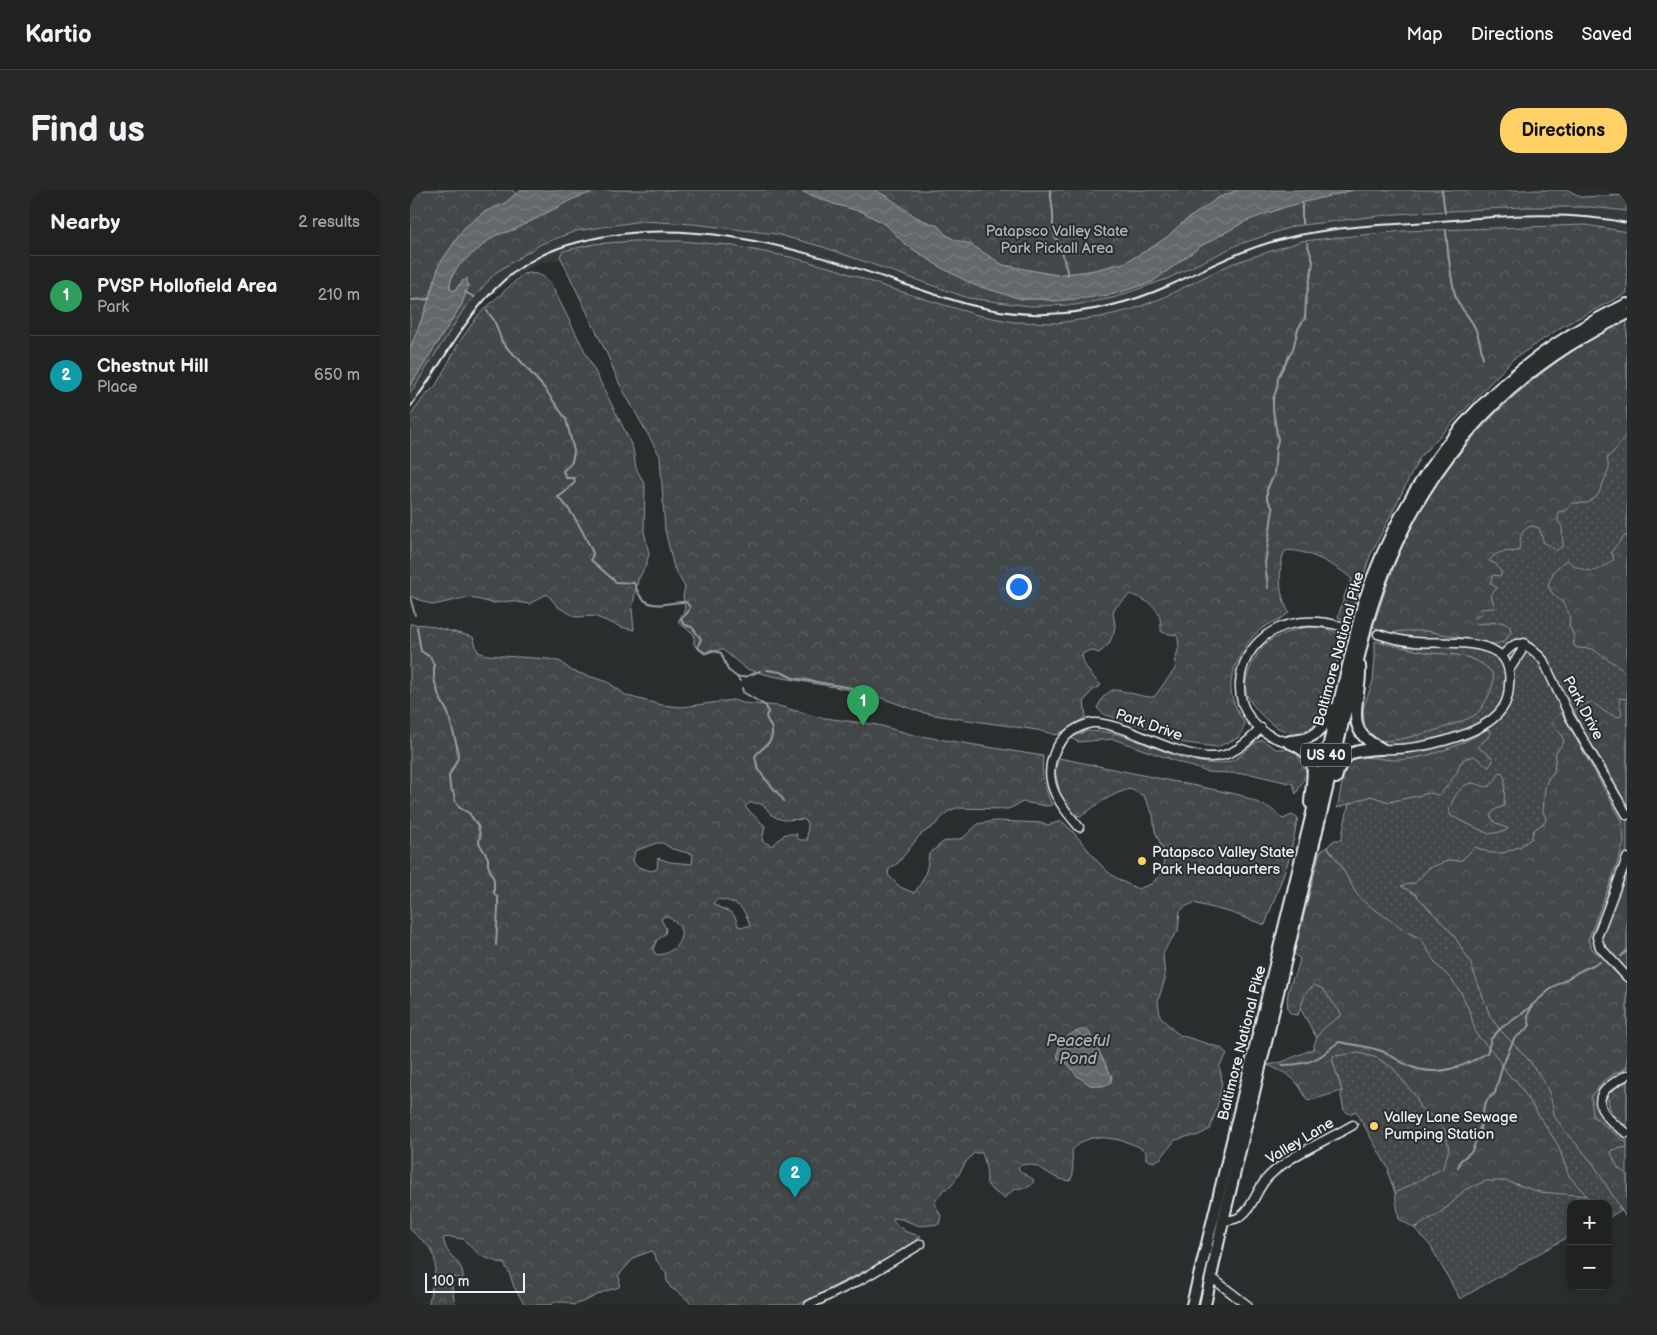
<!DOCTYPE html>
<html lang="en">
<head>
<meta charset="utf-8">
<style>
  body { margin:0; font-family:"Balsamiq Sans",sans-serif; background:#282a2a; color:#f1f3f6 }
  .controls { position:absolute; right:15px; bottom:15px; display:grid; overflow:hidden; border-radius:10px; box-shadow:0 2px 8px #0003 }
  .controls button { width:45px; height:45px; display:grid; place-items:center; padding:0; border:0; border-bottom:1px solid #3d3f40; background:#202222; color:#f1f3f6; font:25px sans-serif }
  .scale { position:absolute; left:15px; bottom:12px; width:100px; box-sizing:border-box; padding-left:5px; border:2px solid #e8f1f8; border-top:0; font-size:14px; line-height:18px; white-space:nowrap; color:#e8f1f8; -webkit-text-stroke:4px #2a2d2e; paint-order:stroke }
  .you { position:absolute; left:608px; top:396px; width:18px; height:18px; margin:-12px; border:4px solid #fff; border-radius:50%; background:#1a73e8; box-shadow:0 0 0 8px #1a73e833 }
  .badge { display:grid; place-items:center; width:32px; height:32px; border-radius:50%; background:#ffd166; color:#fff; font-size:16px; font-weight:700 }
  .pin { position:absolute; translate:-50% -41px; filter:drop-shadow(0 1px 2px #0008) }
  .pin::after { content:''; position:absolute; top:26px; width:18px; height:15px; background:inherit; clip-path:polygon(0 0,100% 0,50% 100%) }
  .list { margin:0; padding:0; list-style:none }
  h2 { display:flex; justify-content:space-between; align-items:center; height:65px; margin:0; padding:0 20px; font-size:21px }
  h2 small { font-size:16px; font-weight:400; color:#a2a4a5 }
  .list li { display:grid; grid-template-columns:32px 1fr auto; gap:15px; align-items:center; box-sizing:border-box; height:80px; padding:0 20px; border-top:1px solid #3d3f40 }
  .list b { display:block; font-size:19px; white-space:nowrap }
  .list p { margin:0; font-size:16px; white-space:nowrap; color:#a2a4a5 }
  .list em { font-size:16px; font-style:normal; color:#a2a4a5 }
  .map { position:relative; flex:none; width:1217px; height:1115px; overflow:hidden; border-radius:20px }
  header { display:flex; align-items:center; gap:30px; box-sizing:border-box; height:70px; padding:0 25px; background:#202222; border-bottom:1px solid #3d3f40 }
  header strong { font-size:24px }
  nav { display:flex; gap:28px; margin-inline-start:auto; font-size:18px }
  .intro { display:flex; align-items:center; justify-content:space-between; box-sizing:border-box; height:120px; padding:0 30px }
  h1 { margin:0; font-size:35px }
  .button { padding:12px 22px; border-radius:20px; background:#ffd166; color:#111; font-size:18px; font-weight:700 }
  main { display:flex; gap:30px; padding:0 30px }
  aside { flex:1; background:#202222; border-radius:20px; box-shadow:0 2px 8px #0003 }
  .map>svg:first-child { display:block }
  .built { fill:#363a3b }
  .grass { fill:url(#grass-dots); stroke:#959ca0 }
  .forest { fill:url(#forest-crowns); stroke:#959ca0; fill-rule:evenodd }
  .water { fill:url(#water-waves); stroke:#989fa3 }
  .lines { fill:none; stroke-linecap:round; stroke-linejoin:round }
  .stream { stroke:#989fa3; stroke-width:2 }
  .minor-tunnel { stroke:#464a4c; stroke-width:8; stroke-dasharray:8 4; stroke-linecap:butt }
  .minor-casing { stroke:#e8f1f8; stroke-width:11 }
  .major-casing { stroke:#e8f1f8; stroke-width:14 }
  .minor { stroke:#2a2d2e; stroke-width:8 }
  .major { stroke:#2a2d2e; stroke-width:10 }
  .rail { stroke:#e8f1f8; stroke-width:2 }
  .poi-dot { fill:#ffd166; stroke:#2a2d2e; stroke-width:2 }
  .labels { text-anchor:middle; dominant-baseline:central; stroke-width:4; stroke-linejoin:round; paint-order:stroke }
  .shield { fill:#2a2d2e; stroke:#afb6bb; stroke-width:1 }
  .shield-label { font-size:14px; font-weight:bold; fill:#e8f1f8 }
  .park-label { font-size:15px; fill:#aeb5ba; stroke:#2a2d2e }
  .street-label { font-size:15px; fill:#e8f1f8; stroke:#2a2d2e }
  .poi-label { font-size:15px; fill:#e8f1f8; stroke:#2a2d2e; text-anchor:start }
  .water-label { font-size:16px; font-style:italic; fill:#acb3b9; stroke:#2a2d2e }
</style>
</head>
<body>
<header>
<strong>Kartio</strong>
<nav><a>Map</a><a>Directions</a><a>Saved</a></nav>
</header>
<div class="intro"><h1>Find us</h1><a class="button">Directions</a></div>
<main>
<aside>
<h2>Nearby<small>2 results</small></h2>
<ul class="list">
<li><span class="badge" style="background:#2e9e5b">1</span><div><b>PVSP Hollofield Area</b><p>Park</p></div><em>210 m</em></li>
<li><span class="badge" style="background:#0f9aa8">2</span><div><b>Chestnut Hill</b><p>Place</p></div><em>650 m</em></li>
</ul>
</aside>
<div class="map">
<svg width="1217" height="1115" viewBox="0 0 1217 1115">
  <defs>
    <pattern id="grass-dots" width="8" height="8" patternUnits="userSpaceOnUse" patternTransform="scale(1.25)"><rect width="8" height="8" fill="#424648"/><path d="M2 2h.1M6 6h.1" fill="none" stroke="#5d6163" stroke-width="1.8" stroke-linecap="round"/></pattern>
    <pattern id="forest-crowns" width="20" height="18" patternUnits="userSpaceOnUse" patternTransform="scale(1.25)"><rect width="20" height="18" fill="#424648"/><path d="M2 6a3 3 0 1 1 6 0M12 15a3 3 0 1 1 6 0" fill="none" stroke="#5d6163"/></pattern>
    <pattern id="water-waves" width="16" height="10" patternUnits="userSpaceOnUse" patternTransform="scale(1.25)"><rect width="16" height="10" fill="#63686b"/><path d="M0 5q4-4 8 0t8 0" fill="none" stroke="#797e81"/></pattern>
  </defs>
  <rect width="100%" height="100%" fill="#2a2d2e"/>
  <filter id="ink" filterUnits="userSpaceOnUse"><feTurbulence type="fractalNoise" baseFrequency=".02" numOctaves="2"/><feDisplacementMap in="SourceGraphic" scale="10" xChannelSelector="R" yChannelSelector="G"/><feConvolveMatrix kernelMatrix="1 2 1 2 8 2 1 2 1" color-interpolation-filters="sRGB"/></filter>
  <g filter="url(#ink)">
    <path class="built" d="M1113,17h68l36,4v21l-41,-7 -182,6 -102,10 -71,23 -71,35 -30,11 -30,7 -43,6 -43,-1 -37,-7 -94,-29 -47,-17 -46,-12 -62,-12 -47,-4 -144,22 -27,18 -24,20 -25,35 -37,59 -14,16v-17l54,-85 31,-36 46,-29 35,-13 66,-10 51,3 83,10 47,13 145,51 107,7 38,-7 14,-4 40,-15 70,-34 57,-19 101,-12z"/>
    <path class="grass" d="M1217,144v869l-8,4 2,3 -13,8v-14h-37v31l-111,64 -30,-54 -16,-17 5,-2 -19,-35 -5,2 -7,-20 1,-3 -33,-59 -7,3 -5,-4 -3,-14 1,-5 -5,-16 -43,-78 42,-138 -9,-12 7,-7h7l49,-226z"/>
    <path class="forest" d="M0,0h103l3,4 -11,9 -21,9 -20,16 -25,37 -12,40 -17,44z
      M187,0h201l36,14 29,8 22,12 20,20 37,24 32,17 48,14h18l14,2 60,-7 38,-12 49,-36 45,-25 39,-14 68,-17h215l13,7 46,-2v16l-36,-4h-68l-128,7 -101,12 -57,19 -70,34 -54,19 -38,7 -46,1 -61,-8 -145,-51 -47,-13 -83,-10 -51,-3 -66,10 -35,13 -46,29 -31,36 -54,85v-8l52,-82 6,-17 -5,-7 -9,11 -4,-2v-5l3,-10 8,-11 33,-27 22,-7 57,-30z
      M464,0h364l-20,8 -36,25 -15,14 -16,11 -27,15 -34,8 -34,4 -53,-10 -33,-21 -15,-4 -10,-6 -7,-8 -21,-8 -29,-21z
      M1176,35l41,7v61l-64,33 -51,34 -92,97 -50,99 -21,64 -26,93c-17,31 -46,21 -65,-2 -4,-5 -9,-10 -11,-16 -4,-10 1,-23 6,-33 9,-17 15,-22 33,-29 17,-7 35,-9 52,1l5,-10v-4l-5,-3 8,-26 6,-12c-13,-12 -49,-32 -67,-28 -6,9 -6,37 -2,47 1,5 4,10 6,15 -7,6 -15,8 -23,13 -18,10 -33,38 -35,58 -2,12 8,31 14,40l-5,13 -23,10 -39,-5 -21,-11 -54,-17 -6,-6 6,-11 9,-7c14,0 30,8 42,7l21,-28 1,-12 3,-11 -1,-8 -2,-3 -12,-2 -3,-2c1,-24 -11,-29 -31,-37l-16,15 -1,4 2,12 -1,7 -5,12 -10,9 -9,-3 -8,4c1,13 10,22 19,31l-10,7 -7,9 2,16 -29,18 -20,-5 -97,-14 -20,-4 -52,-19 -96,-17 -26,-7 -24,-20 -18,5 -10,-9v-11l-16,-12 7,-13 -2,-12 2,-10 -11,-19 -9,-38 -5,-74 -41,-73 -12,-29 -47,-98 3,-5 31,-7 40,-3h47l47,4 62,12 46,12 47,17 94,29 37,7 43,1 43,-6 30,-7 30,-11 71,-35 71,-23 102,-10z
      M118,83c16,1 17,4 26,17l72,143 7,16 3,19 9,17 -1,46 5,23 -3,11 -8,15 -6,29 2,21 -13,-3 -27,-11 -18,1 -18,-10 -11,-13 -18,10 -19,-3 -17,2 -17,-4 -11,-1 -32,7 -23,-9v-180l14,-19 12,-12 24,-44 19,-27 44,-40z
      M1217,130v113l-9,14 -11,11 2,11 -11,26 -10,8h-15l-8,9 -3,-1 -4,1v8l4,7 1,19 -8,5 -3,-4 -8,-4 -5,-15 -6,-2c-13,2 -13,14 -14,25 -12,1 -23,-1 -30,10l7,3 5,8v4l-8,-1 -3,8 7,5 -6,7 4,13 -14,1 -1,6 -6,2 1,7 26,-2 9,4 1,6 -7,10 -10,2 -67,-13h-25l-12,2 -17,-6c9,-26 17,-53 28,-79 43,-97 131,-182 226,-228z
      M1217,345v140c-9,-12 -23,-16 -34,-26l-15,-1 -4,-2v-10l-5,-11 1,-7 -1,-4 -6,-11 -11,-10 -4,-8 6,-14 13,-12c3,5 7,7 13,9 15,7 22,0 34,-9l-3,-7 12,-15z
      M0,434l17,1 46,12 5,15 9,3 62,4 12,3 11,9 36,11 19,14 35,9 20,2 51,-7 10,3 36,3 38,11 61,8 36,10 129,21c-2,20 1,30 9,49l-6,1 -23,-4 -15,7 -52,-1 -9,4 -12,13 -15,10 -22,28 -9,6 -1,6 12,12 14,6c11,-14 13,-22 15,-39l14,-12 20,-4 15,-14 17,-3 48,2 5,2 14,-4c17,15 29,35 45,50 9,8 20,13 31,18l13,-5 13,-13 -1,-21 -8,-19 -2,-16 -9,-19 -14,-7c-19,5 -33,15 -48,27l-8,-1 -7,-8 -7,-14 -5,-22 4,-13 181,37 30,13 13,11 9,-4 6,3 -9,41 -24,66 -33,-12 -38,-10 -8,3 -6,5 -2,20 -10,13 -5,10 2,25 -7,22 2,15 13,14 7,5 41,13 6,6 -8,13c8,17 -4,44 -9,62l-13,7h-7l-15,4 -14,18 -8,4 -7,-3v-7c-10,-10 -40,-16 -54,-14 -8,2 -15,6 -20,13l1,23 -3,7c-5,-1 -11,-2 -15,-4 -11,-6 -20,-15 -34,-12l-3,3 2,3 14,9c-3,11 -12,6 -20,10 -3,2 -6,5 -10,8l-12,-8 -5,-6c0,-10 -1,-21 -5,-31h-8l-8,9 -13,22 -3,3 -7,3 -9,13 7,13 -2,8 -19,2 -19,-7 -8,-1 1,4 12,10 15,4 -28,20 -95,49h-105l-12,-11 -10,-6 -4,-7 -1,-8 -9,-12 -5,-10 -17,6 -17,19 2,3 -1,8 -16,5 -18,9 -12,4 -8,-3h-11l-2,3h-27l-11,-18 -5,-15 -5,-8 -23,-8 -18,-17 -13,-2 -7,1c1,4 2,8 4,12 7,10 17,15 16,29l-8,-2 -4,2 4,26h-26c1,-18 13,-41 1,-57 -5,-7 -14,-12 -20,-19zM339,613c21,-1 14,8 28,15 9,4 19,0 28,2l3,4 -1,16h-7l-4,-3 1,-3h-12l-13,12 -10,-5 3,-15 -20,-19zM247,653h6l9,6 21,5 -1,10 -22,-2 -12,-4 -1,11 -6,2 -15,-5 -3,-5 2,-10zM307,709c20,3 26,6 33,26l-5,2 -7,-1c-4,-19 -12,-12 -25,-23zM255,726c6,3 12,5 15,12 6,12 -11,30 -25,26l-2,-5 4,-9 8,-6 1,-5 -5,-10zM682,848l20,39 -5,8c-25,5 -27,-12 -43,-24z
      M965,451c18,4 37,9 56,12 13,2 28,0 41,6 6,2 18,9 21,16 3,10 -10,34 -18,40 -12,8 -81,30 -95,25 -5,-1 -11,-7 -15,-11l-2,-20 10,-28 2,-23z
      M1210,508l7,1v107l-21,-39 -23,-36 -8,-18 1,-5 15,-6c13,7 12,12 29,15l2,-3 -3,-13z
      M1151,522l61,109 2,21 -10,31 -26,67 4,9 35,35v83l-23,13 -13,17 2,19 34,27v4l-14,3 -2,3 7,15 9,6v45l-33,-54 -12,-15 -15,-16 -12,-17 -5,-22 -7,-15 -16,-22 -27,-28 -10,-14 -20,-54 -17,-28 -38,-40 -14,-8 14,-3 14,-15 21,-8 9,1 4,-2 12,-12 15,6h13l18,-7 10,-7 3,-9 11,-8 1,-3 -3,-8 2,-24 3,-8 6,-7 2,-20 8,-10 -2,-7 -11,-12z
      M1076,540h4l-1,7 -9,7 -1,4 13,9 1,3 -4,7 -15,-11 -8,2 -6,5 -2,8 -17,23 -3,1 -8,-2 -41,9 -18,-6 -34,12c3,-10 6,-39 12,-45 11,-11 35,-2 49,-3 31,-2 62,-14 88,-30z
      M676,541c9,1 19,0 27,2 35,8 79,37 115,29 17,-5 19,-17 34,-22l14,9h14l5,2 12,22 -11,21 -3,-10 -42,-10 -44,-2 -94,-33 -35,3 -7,-4z
      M1090,582l3,2 2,5 -1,27 -8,3 -6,6 4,7 14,7 -3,2 -16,3 -38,-18 -2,-3c1,-9 10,-27 19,-29 16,-4 18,15 32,-12z
      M917,657l13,17 16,29 8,9 46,32 11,4 15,26 15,15 10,14 9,19 6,22 17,18 18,26 5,2 42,65 11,31 18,20 -47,-4 -34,-11h-20l-22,9 -13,14 -14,11 -23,13 -15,-9 -4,-26 48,-25 6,-19 -4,-19 -12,-13 -13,-9 -4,-11 -23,-29 -16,-10 -18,-5 -26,3v6l9,29 -34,10c-14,-25 -15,-24 -40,-36l14,-3 31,-13c5,-20 13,-23 29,-34l-19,-26 -8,-4 -9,7 -8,23 -7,-1 -3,-4c-1,-7 -1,-14 1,-21 2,-11 9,-18 11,-30l-6,-5 26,-102z
      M1217,683v98l-20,-21 -6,-9 2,-10z
      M1217,891v45c-17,-10 -18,-15 -19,-34z"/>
    <path class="water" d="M111,0h76l-24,9 -57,30 -22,7 -33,27 -8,11 -3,10v5l4,2 13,-13 1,9 -6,17 -52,82v-37l17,-43 12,-41 25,-37 20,-16 21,-9z
      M388,0h76l14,7 29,21 21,8 7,8 10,6 15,4 33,21 53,10 34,-4 34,-8 27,-15 16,-11 15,-14 36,-25 20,-8h115l-68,17 -39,14 -45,25 -49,36 -38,12 -27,4 -33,3 -14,-2h-18l-48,-14 -32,-17 -37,-24 -20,-20 -22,-12 -29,-8z
      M672,840h6l2,4 22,43 -1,5 -4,3 -7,1 -10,-1 -14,-10 -9,-12 -9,-4c-3,-15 11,-27 24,-29z"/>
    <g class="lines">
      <path class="stream" d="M640,0l3,22v14l2,11 5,7 8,31
        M1032,0l3,23
        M892,34v-22
        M1036,41c2,21 4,47 10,67 4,10 12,17 17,26 6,10 8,23 10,34
        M55,102l9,5
        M0,110l20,-1
        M77,121l7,9 8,22 8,9 8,7 27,31 21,30 8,32 -2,11 -9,9 3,7h8l1,4 -11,11 -6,4c16,15 26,37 35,56l-2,7 25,22 18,1c3,5 3,10 7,14 12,14 29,4 45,5l4,5 -2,5 -7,7c2,6 6,7 11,8l9,12 -3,7 1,3 7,4 5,-3 10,3 7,17 9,7 3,4
        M858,398l-3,-25 8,-54 -6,-11v-9l7,-14 2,-27 2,-8 -5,-30v-11l4,-11 1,-11 15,-28 5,-20 7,-11 1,-19 6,-30 1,-8 -6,-18
        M0,407l5,18
        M7,437l4,24 9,6 4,8v14l5,17 9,17 9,33 1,12 -9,18 1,11 4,7 1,7 5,7 9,5 9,13 2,9 -1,8 9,15v7l6,15v13l4,5v10l-2,37
        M357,480l14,2 12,6 59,10v12l13,7 4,5
        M327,487h8l15,-6
        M332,498l1,4 23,14 2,6 -2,4c1,4 3,7 5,11 5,15 -8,19 -16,29 2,20 18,29 29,45
        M1211,766l6,-5
        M872,875c12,0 26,-1 37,-8 7,-4 12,-10 20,-15 14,3 31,4 45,10 8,4 15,9 23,13 28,13 55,3 80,-12l4,-14 10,-11 22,-15 30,-26 29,-17 18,-8
        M1048,978l2,-7 12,-10 7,-18 5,-26 3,-7 8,-7 7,-26 12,-28 13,-10 3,-4c-3,-7 -3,-12 2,-18"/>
      <path class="minor-tunnel" d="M931,436l37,8"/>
      <defs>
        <path id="minor" d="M968,444c12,4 25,7 37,8 24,2 63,-3 83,11 9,6 13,20 11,31 0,8 -2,18 -7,25 -20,28 -88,42 -120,40
          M1092,466c11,-12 15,-17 29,-7 5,4 8,6 12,11l27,57 57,98
          M1099,480l12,-18 3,-9
          M878,552c-69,-16 -60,-103 3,-118 17,-4 34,-2 50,2
          M669,637c-18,-21 -36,-42 -26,-71 3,-10 10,-18 18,-24 6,-4 14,-8 21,-9 12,-1 23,4 34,7 21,8 62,27 83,27 22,1 38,-14 52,-29
          M1217,668l-30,79 3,10 27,30
          M1217,885c-7,4 -15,8 -21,14 -17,17 8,36 21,44
          M813,1031c6,-1 13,-1 18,-5 13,-9 16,-30 29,-41 23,-22 56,-34 83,-50
          M801,1087l36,28
          M399,1115l53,-26 59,-35"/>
        <path id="major" d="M950,476c2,35 -20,64 21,82
          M880,551c24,-1 33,-10 42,-32
          M878,552c34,13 24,31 22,61
          M926,588c7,-28 20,-28 46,-29
          M782,1115l171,-701c47,-139 131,-237 264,-300
          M795,1115l18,-84 144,-598c41,-141 125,-246 260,-309"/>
      </defs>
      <use href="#minor" class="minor-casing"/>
      <use href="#major" class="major-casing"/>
      <use href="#minor" class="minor"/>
      <use href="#major" class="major"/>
      <path class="rail" d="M0,217c49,-64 72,-136 158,-162 108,-33 221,0 324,35 50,17 100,36 154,34 42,-1 84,-11 122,-28 32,-14 63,-32 97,-42 52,-17 110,-19 164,-22 65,-5 134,-13 198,1"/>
    </g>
  </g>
  <g class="poi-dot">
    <circle cx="732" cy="671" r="5"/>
    <circle cx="964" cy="936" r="5"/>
  </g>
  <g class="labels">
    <rect class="shield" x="891" y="553.5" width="50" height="23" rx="4"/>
    <g class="shield-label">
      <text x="916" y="565">US 40</text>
    </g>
    <g class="park-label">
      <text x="647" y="41">Patapsco Valley State<tspan x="647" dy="17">Park Pickall Area</tspan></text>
    </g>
    <g class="street-label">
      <text transform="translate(929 459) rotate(-75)">Baltimore National Pike</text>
      <text transform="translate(1173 518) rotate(62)">Park Drive</text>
      <text transform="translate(739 535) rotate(19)">Park Drive</text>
      <text transform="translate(832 853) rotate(-76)">Baltimore National Pike</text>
      <text transform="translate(890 951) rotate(-31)">Valley Lane</text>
    </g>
    <g class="poi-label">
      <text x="742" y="662">Patapsco Valley State<tspan x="742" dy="17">Park Headquarters</tspan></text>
      <text x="974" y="927">Valley Lane Sewage<tspan x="974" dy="17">Pumping Station</tspan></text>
    </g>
    <g class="water-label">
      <text x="668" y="851">Peaceful<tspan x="668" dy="18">Pond</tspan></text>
    </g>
  </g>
</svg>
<div class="controls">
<button>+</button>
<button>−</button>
</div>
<div class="scale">100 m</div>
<div class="you"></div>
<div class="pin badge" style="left:453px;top:536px;background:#2e9e5b">1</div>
<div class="pin badge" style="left:385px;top:1008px;background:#0f9aa8">2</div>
</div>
</main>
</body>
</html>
